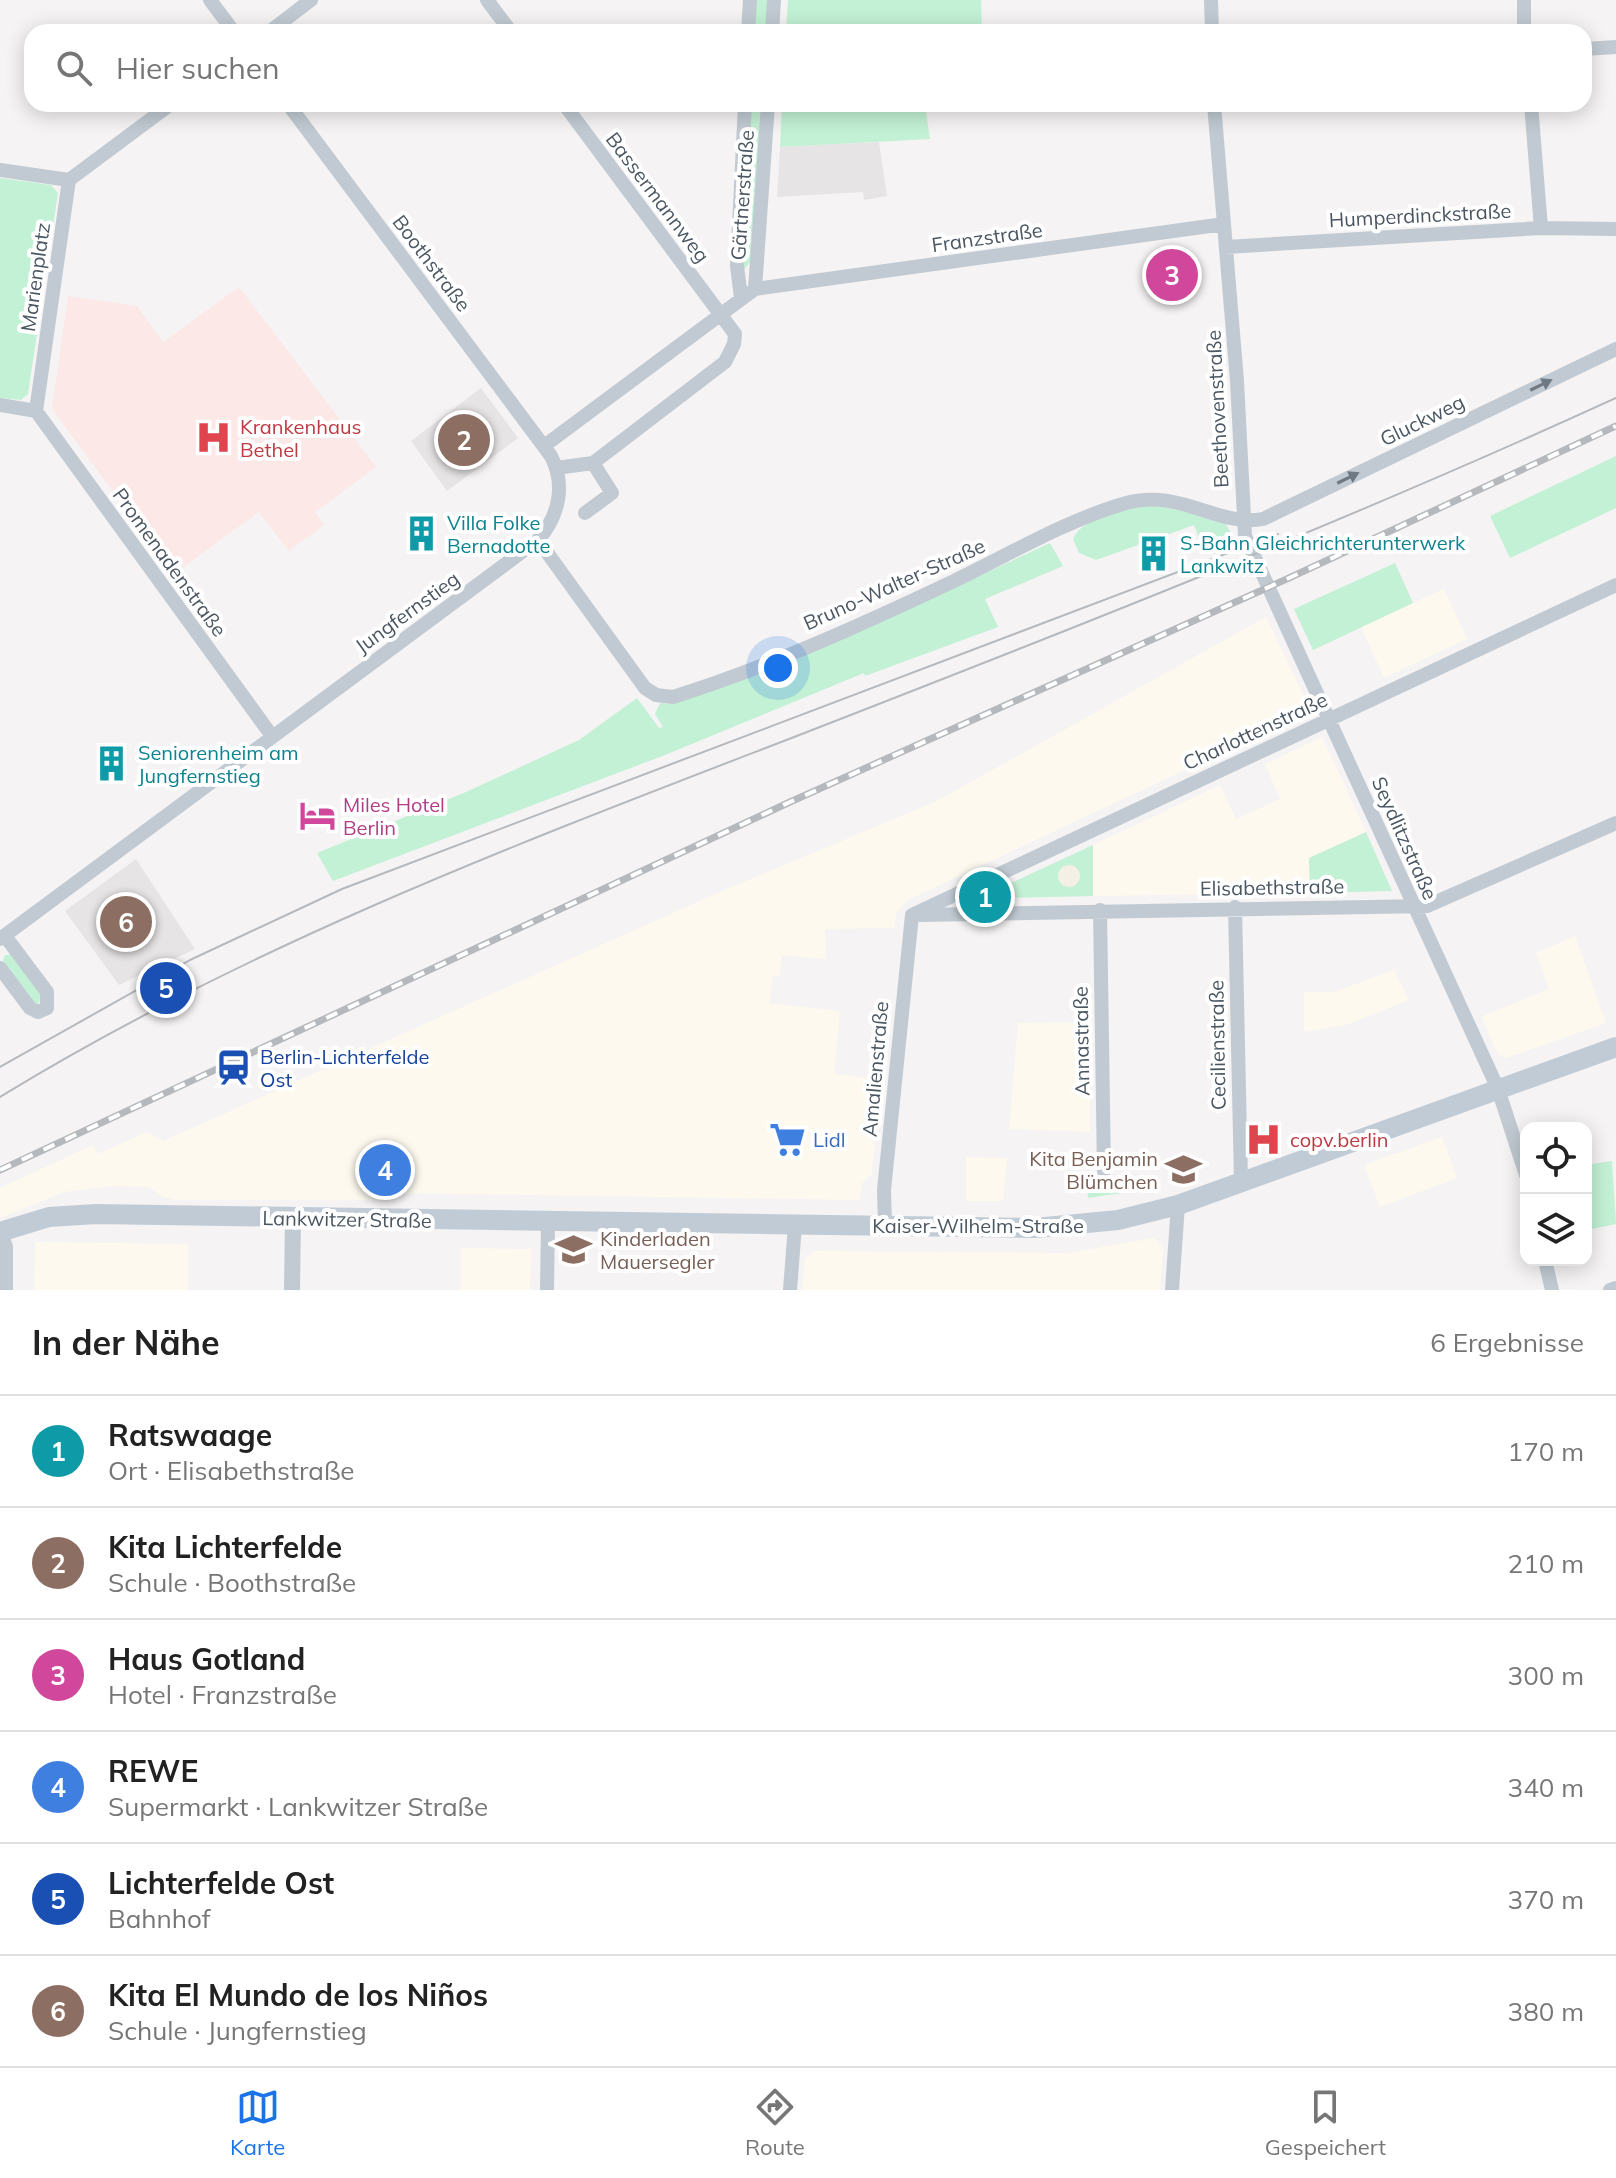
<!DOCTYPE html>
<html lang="de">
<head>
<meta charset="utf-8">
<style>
  body { margin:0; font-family:Mulish,sans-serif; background:#f6f6f6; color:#222 }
  .controls { position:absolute; right:24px; bottom:24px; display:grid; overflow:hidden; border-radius:16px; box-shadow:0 4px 20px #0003 }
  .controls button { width:72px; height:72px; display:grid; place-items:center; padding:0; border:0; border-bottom:2px solid #e0e0e0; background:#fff; color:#222; font:40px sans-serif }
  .you { position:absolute; left:778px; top:668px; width:28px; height:28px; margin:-20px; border:6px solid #fff; border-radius:50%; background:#1a73e8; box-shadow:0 0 0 12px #1a73e833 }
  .badge { display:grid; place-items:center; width:52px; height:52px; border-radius:50%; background:#1a73e8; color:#fff; font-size:26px; font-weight:700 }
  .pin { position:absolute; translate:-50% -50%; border:4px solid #fff; box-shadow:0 2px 8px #0006 }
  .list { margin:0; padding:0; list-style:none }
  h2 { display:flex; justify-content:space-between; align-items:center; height:104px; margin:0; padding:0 32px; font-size:34px }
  h2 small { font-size:26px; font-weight:400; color:#767676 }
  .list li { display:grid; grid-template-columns:52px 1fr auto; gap:24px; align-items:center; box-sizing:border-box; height:112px; padding:0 32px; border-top:2px solid #e0e0e0 }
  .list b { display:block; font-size:30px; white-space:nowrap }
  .list p { margin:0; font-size:26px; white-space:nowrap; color:#767676 }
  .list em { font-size:26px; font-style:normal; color:#767676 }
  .icon { flex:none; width:44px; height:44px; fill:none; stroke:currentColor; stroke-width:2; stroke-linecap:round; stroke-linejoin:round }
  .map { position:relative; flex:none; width:1616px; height:1290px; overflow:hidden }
  .search { position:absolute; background:#fff; box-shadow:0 4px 20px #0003; left:24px; right:24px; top:24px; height:88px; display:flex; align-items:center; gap:20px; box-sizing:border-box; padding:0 28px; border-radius:24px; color:#767676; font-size:30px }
  .sheet { height:776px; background:#fff }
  nav { display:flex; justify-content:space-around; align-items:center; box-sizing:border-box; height:112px; border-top:2px solid #e0e0e0; background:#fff; font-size:22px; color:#767676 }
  nav a { display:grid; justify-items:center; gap:4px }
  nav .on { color:#1a73e8 }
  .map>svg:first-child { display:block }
  .commercial { fill:#fdf9ef }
  .education { fill:#e6e4e5 }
  .medical { fill:#fce8e6 }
  .green { fill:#c3f1d5 }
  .sand { fill:#f5f0e5 }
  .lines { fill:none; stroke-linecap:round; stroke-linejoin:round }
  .minor { stroke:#c1cad2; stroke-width:14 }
  .tertiary { stroke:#c1cad2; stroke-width:16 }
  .secondary { stroke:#c1cbd6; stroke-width:20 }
  .tram { stroke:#b5b8bd; stroke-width:2 }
  .rail-casing { stroke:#b5b8bd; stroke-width:7 }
  .rail { stroke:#fff; stroke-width:4; stroke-dasharray:12; stroke-linecap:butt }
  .oneway { fill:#6e7983 }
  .labels { text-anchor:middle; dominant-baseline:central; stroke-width:8; stroke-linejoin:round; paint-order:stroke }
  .street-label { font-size:20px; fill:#4a5661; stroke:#fff }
  .health-label { font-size:20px; fill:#be3a42; stroke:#fff; text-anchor:start }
  .culture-label { font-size:20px; fill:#0d838f; stroke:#fff; text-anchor:start }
  .hotel-label { font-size:20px; fill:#b23c85; stroke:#fff; text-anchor:start }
  .transit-label { font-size:20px; fill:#164399; stroke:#fff; text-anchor:start }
  .shop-label { font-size:20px; fill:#366cbe; stroke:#fff; text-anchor:start }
  .education-label { font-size:20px; fill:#785e54; stroke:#fff; text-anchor:end }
</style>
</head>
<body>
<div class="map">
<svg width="1616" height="1290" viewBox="0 0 1616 1290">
  <rect width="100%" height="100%" fill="#f5f3f3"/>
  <path class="commercial" d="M1444,589l23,50 -83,39 -23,-51z
    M1266,617l42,88 -6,10 -394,185 -12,13 -1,15 -70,1 1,30 -44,-4 -2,21h-7l-4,27 71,8 -6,63 47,5 -9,95 -10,9 -2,17 -477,-7 -1,7h-207l-12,-3 -14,-10 -36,-1 -49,6 -64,26v-30l93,-43 5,9 49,-22 16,9 559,-250 215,-90z
    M1322,737l44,95 -57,26 1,35 -217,3v-51l127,-60 16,34 44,-20 -15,-35z
    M1575,936l31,87 -100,35 -7,-2 -18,-39 68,-28 -13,-36z
    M1394,970l15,30 -63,25 -42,7v-40h30z
    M1089,1022l1,110 -81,-3 9,-106z
    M1442,1137l15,41 -77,29 -16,-42z
    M966,1157l41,1 -4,43h-37z
    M1154,1238l9,9 -3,43h-358l3,-31 9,-8 253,2z
    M35,1242l153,2v46h-154z
    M461,1248l70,1 -1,41h-69z"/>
  <path class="education" d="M879,142l8,54 -23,4 -1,-8 -86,5 3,-50z
    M481,388l37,50 -71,53 -36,-50z
    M136,859l59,90 -76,36 -54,-74z"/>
  <path class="medical" d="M239,287l137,180 -61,45 9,13 -35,26 -30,-39 -85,62 -122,-165 16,-113 69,10 26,36z"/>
  <path class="green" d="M755,0h14l-2,32h-14z
    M788,0h193l1,32h-196z
    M750,104h13l-8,152 -12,15z
    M782,104h143l5,35 -150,8z
    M0,178l51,7 7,8 -30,201 -7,6 -21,-2z
    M1616,456v52l-106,50 -20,-42z
    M1149,504l74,16 10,16 -31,10 -8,-21 -98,35 -17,-7 -6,-14c10,-23 54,-29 76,-35z
    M1050,543l13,23 -78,33 13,28 -133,49 -1,-3 -199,82 -332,126 -16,-28 149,-61 113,-52 58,-42 22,30 4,-1 -8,-13 5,-11 13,1 192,-75z
    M1395,563l18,40 -100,47 -19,-41z
    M1366,832l26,59 -82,2 -1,-35z
    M1093,845v51l-93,2 -2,-9z
    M10,954l31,39 -2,10 -4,1 -32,-40 1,-8z
    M1612,1161l4,63 -24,5 -6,-29v-35z
    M1117,1181l5,12 -34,5 -1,-15 20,6z"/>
  <path class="sand" d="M1058 876a11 11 0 1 1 22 0a11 11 0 1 1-22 0Z"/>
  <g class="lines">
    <path class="minor" d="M210,0l24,32
      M487,0l24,32
      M1211,0l1,32
      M1524,0v32
      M269,32l42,-32
      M748,32l2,-32
      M772,32l2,-32
      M1584,49l32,-2
      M564,104l171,230 -1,10 -9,18 -132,101 19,30 -27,20
      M1214,104l23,277 8,155 253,553 28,86
      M1531,104l10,124
      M0,170l69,10
      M69,180l102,-76
      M1226,247l315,-19 75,1
      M755,289l13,-185
      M741,298l-4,-32 8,-162
      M0,405l36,6
      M36,411l236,325
      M36,411l33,-231
      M544,446l211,-157 469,-65
      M556,468l37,-5
      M538,540l107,148 11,7 17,2c96,-30 190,-73 281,-116 56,-27 113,-61 172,-78 54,-15 94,25 137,16l353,-170
      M1235,907l6,275
      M1100,910l4,261
      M912,915l704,-330
      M920,915l507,-9 189,-83
      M0,939l538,-399c21,-24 28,-55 13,-84l-263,-352
      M0,968l30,40 8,4 9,-4v-16l-42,-56
      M885,1226l-1,-36 28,-275
      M1,1231l5,16v43
      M1545,1260l7,30
      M547,1290l1,-69
      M790,1290l5,-65
      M1172,1290l6,-85
      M1610,1290l6,-2"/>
    <path class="tertiary" d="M292,1290l1,-72"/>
    <path class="secondary" d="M0,1232l49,-15 47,-3 939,14 83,-8 60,-15 438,-158"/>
    <path class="tram" d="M0,1067l190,-107 152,-71 936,-355
      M0,1097c248,-152 519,-254 789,-358 278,-108 556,-217 827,-341"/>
    <defs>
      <path id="rail" d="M0,1170l790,-368 499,-224 327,-152"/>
    </defs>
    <use href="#rail" class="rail-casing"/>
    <use href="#rail" class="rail"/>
  </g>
  <defs><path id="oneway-solid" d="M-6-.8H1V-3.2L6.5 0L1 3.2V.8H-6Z" transform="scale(2)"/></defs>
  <g class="oneway">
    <use href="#oneway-solid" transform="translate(1541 385) rotate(-26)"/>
    <use href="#oneway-solid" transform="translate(1348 478) rotate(-26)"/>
  </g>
  <defs>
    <symbol id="hospital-bare" viewBox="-9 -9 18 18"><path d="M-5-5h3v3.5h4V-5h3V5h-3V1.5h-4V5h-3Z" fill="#e0444e" stroke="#fff" stroke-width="2.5" paint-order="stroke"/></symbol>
    <symbol id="building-bare" viewBox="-9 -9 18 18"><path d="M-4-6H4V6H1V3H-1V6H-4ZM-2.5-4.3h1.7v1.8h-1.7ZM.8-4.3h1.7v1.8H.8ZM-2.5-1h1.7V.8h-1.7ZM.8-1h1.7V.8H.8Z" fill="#0f9aa8" stroke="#fff" stroke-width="2.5" paint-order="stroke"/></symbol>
    <symbol id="hotel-bare" viewBox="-9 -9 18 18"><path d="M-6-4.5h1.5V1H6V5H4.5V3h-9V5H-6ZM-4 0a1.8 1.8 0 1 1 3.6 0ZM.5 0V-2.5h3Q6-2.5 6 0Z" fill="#d1479c" stroke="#fff" stroke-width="2.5" paint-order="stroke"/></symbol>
    <symbol id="station-bare" viewBox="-9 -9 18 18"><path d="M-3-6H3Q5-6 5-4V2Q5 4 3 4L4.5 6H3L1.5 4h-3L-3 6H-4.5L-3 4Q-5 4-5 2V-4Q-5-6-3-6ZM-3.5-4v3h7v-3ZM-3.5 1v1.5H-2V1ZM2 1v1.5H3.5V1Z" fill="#1a4fb4" stroke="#fff" stroke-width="2.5" paint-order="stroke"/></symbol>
    <symbol id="supermarket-bare" viewBox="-9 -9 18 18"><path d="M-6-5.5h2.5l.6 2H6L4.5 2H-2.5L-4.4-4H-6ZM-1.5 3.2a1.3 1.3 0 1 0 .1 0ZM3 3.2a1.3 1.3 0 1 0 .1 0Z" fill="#3f7fe0" stroke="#fff" stroke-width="2.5" paint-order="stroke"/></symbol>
    <symbol id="school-bare" viewBox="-9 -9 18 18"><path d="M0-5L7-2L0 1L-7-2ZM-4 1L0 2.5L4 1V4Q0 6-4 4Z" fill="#8d6e63" stroke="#fff" stroke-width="2.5" paint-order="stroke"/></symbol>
  </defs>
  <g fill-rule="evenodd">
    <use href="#hospital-bare" x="188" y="412" width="51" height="51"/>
    <use href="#building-bare" x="396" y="508" width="51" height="51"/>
    <use href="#building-bare" x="1128" y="528" width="51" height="51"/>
    <use href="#building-bare" x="86" y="738" width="51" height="51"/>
    <use href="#hotel-bare" x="292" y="790" width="51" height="51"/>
    <use href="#station-bare" x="208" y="1042" width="51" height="51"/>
    <use href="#supermarket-bare" x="762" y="1114" width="51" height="51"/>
    <use href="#hospital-bare" x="1238" y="1114" width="51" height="51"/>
    <use href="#school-bare" x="1158" y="1144" width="51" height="51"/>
    <use href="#school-bare" x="548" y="1224" width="51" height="51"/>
  </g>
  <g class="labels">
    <g class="street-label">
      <text transform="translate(742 195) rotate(-86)">Gärtnerstraße</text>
      <text transform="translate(658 197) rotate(53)">Bassermannweg</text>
      <text transform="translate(1420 215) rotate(-3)">Humperdinckstraße</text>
      <text transform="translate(987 237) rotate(-8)">Franzstraße</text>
      <text transform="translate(432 263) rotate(53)">Boothstraße</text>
      <text transform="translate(35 277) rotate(-82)">Marienplatz</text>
      <text transform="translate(1217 409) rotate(-93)">Beethovenstraße</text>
      <text transform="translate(1422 420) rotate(-26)">Gluckweg</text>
      <text transform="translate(170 562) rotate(54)">Promenadenstraße</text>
      <text transform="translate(894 584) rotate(-24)">Bruno-Walter-Straße</text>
      <text transform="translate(407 612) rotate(-36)">Jungfernstieg</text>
      <text transform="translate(1255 731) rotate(-25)">Charlottenstraße</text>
      <text transform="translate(1405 838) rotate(66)">Seydlitzstraße</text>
      <text transform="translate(1272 887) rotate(-1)">Elisabethstraße</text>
      <text transform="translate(1081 1041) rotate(-91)">Annastraße</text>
      <text transform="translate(1217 1045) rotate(-91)">Cecilienstraße</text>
      <text transform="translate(875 1069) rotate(-85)">Amalienstraße</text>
      <text transform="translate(347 1219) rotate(1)">Lankwitzer Straße</text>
      <text x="978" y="1225">Kaiser-Wilhelm-Straße</text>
    </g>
    <g class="health-label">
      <text x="240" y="426">Krankenhaus<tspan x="240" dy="23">Bethel</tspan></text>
      <text x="1290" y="1139">copv.berlin</text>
    </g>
    <g class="culture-label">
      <text x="447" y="522">Villa Folke<tspan x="447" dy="23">Bernadotte</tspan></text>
      <text x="1180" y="542">S-Bahn Gleichrichterunterwerk<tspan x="1180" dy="23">Lankwitz</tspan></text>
      <text x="138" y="752">Seniorenheim am<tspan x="138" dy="23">Jungfernstieg</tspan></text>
    </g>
    <g class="hotel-label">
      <text x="343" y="804">Miles Hotel<tspan x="343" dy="23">Berlin</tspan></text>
    </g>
    <g class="transit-label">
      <text x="260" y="1056">Berlin-Lichterfelde<tspan x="260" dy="23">Ost</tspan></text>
    </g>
    <g class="shop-label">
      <text x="813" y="1139">Lidl</text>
    </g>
    <g class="education-label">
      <text x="1158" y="1158">Kita Benjamin<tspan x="1158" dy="23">Blümchen</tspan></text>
      <text x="600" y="1238" text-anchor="start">Kinderladen<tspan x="600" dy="23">Mauersegler</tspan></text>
    </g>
  </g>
</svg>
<div class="controls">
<button><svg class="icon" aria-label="locate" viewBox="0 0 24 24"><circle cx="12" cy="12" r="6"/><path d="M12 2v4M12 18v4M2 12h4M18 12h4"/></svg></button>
<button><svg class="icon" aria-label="layers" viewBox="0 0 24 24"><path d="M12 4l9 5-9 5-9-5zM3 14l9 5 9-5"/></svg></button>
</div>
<div class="you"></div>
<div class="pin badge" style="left:985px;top:897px;background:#0f9aa8">1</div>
<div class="pin badge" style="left:464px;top:440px;background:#8d6e63">2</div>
<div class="pin badge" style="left:1172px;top:275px;background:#d1479c">3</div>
<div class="pin badge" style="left:385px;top:1170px;background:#3f7fe0">4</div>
<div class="pin badge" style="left:166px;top:988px;background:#1a4fb4">5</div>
<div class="pin badge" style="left:126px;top:922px;background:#8d6e63">6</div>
<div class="search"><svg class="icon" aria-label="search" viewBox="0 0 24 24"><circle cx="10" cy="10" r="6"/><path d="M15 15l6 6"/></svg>Hier suchen</div>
</div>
<section class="sheet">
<h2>In der Nähe<small>6 Ergebnisse</small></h2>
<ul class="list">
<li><span class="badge" style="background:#0f9aa8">1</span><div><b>Ratswaage</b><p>Ort · Elisabethstraße</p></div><em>170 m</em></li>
<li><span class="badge" style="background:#8d6e63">2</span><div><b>Kita Lichterfelde</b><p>Schule · Boothstraße</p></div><em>210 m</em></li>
<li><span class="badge" style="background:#d1479c">3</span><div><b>Haus Gotland</b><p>Hotel · Franzstraße</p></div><em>300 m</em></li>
<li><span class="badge" style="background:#3f7fe0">4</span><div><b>REWE</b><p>Supermarkt · Lankwitzer Straße</p></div><em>340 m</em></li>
<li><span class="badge" style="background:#1a4fb4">5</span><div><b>Lichterfelde Ost</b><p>Bahnhof</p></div><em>370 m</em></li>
<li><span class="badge" style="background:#8d6e63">6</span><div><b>Kita El Mundo de los Niños</b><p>Schule · Jungfernstieg</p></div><em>380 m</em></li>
</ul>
</section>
<nav>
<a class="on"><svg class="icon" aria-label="map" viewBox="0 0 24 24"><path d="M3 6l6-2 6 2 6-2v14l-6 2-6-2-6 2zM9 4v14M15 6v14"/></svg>Karte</a>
<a><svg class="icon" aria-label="directions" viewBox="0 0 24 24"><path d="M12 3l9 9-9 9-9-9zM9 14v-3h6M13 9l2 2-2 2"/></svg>Route</a>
<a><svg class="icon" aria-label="saved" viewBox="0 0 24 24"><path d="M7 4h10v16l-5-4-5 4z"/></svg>Gespeichert</a>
</nav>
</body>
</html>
